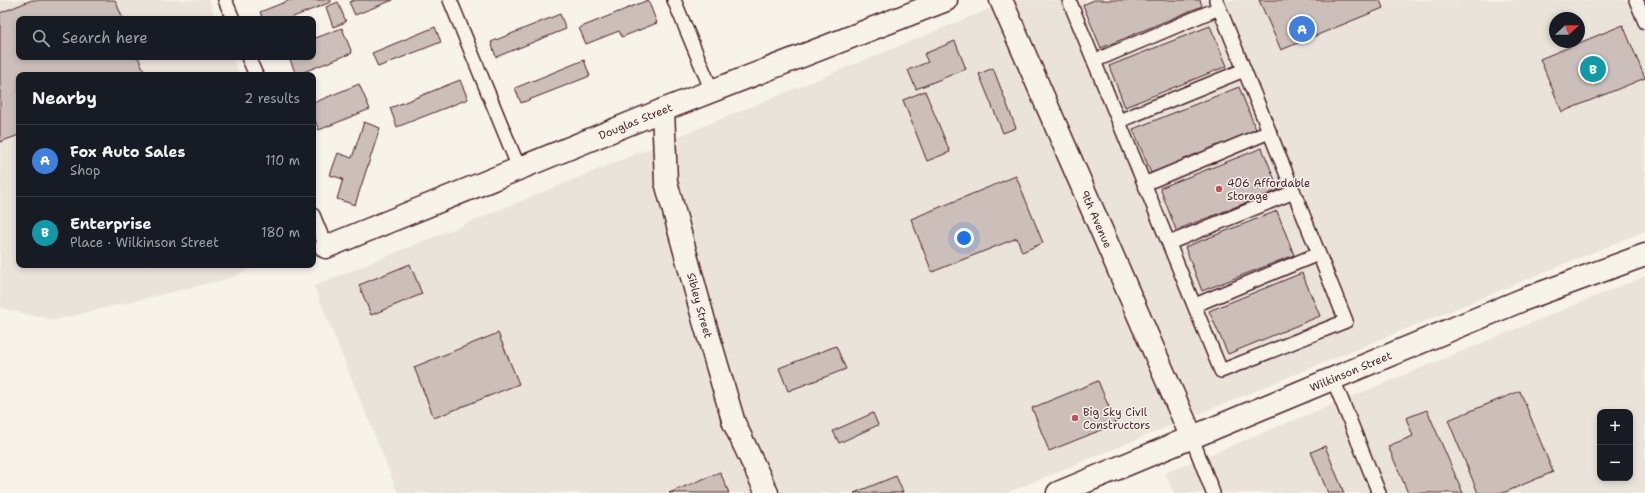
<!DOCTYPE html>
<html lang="en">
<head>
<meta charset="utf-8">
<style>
  body { margin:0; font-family:"Shantell Sans",sans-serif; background:#242831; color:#f1f3f6 }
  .controls { position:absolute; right:12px; bottom:12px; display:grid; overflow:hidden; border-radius:8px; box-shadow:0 2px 6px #0003 }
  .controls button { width:36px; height:36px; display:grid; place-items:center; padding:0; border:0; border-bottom:1px solid #363941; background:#171b24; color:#f1f3f6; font:20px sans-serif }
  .compass { position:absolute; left:1549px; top:12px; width:36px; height:36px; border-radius:50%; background:#171b24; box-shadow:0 2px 6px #0003; rotate:68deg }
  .you { position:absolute; left:964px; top:238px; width:14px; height:14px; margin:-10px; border:3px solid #fff; border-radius:50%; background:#1a73e8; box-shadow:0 0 0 6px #1a73e833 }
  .badge { display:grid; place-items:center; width:26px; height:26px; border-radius:50%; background:#db2777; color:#fff; font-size:13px; font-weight:700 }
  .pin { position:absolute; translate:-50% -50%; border:2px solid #fff; box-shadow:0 1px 4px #0006 }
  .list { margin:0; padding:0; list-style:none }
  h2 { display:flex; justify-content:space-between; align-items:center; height:52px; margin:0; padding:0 16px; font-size:17px }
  h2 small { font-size:13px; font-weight:400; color:#9ea1a6 }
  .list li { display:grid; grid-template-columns:26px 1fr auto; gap:12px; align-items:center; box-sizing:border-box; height:72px; padding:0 16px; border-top:1px solid #363941 }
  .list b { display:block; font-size:15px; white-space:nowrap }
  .list p { margin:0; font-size:13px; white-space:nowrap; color:#9ea1a6 }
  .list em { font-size:13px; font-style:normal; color:#9ea1a6 }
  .icon { flex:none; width:22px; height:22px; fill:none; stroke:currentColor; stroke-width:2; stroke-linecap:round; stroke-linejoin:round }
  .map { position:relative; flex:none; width:1645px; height:493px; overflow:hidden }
  .search { position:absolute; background:#171b24; box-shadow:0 2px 6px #0003; left:16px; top:16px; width:300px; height:44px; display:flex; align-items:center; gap:10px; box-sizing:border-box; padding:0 14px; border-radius:8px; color:#9ea1a6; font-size:15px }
  .panel { position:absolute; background:#171b24; box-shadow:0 2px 6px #0003; left:16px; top:72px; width:300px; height:196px; border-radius:8px }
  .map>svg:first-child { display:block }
  .built { fill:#eae3da; fill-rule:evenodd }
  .building { fill:#ccbfb9; stroke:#4a1f2b }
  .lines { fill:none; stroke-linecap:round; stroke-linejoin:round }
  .lane-casing { stroke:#4a1f2b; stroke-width:16 }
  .street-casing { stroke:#4a1f2b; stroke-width:25 }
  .lane { stroke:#f7f3e8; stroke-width:13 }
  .street { stroke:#f7f3e8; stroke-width:22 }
  .poi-dot { fill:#d1495b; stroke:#f7f3e8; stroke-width:1.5 }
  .labels { text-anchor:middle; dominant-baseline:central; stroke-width:3; stroke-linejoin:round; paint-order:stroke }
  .street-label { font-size:11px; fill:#4a1f2b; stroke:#f7f3e8 }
  .poi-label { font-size:11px; fill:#4a1f2b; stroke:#f7f3e8; text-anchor:start }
</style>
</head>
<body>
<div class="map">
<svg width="1645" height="493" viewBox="0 0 1645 493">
  <rect width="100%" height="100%" fill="#f7f3e8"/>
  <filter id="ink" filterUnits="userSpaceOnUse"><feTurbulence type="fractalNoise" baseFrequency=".025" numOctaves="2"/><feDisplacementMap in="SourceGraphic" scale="8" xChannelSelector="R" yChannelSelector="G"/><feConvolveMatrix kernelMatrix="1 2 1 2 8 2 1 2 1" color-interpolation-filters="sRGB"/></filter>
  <g filter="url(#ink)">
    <path class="built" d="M0,0h209l7,19h-197v38h213l8,18h-221v190h239l-27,13 -176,42 -55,-12z
      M1011,0h634v231l-639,262h-608l-84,-207zM1555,18h24v24h-24z
      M1645,276v217h-471l-9,-20zM1600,412h30v66h-30z"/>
    <path class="building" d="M32,0h83l8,19h-104v38h119l8,18h-127v60l-19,7v-129z
      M290,0h41v2l-43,17h-25l-3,-7z
      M355,0h38l-38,15 -6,-13z
      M648,0l9,23 -35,14 -3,-6 -33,13 -7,-16z
      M1094,0h106l2,6 -101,42 -18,-43z
      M1259,0h121l3,8 -102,42z
      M338,2l8,20 -13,5 -7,-20z
      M560,14l6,15 -70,28 -5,-15z
      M1623,25l22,53 -83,34 -22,-53z
      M1210,26l17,40 -102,41 -16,-41z
      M435,27l6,15 -63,25 -6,-14z
      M342,28l10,25 -56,22 -7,-18h24v-18z
      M955,41l11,28 -50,20 -8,-19 20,-8 -4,-8z
      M584,60l6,16 -69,27 -6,-15z
      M993,68l23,60 -13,5 -24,-59z
      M460,80l8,19 -71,28 -7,-19z
      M359,84l11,25 -51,21 -6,-14v-13z
      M1239,87l18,45 -106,41 -18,-44z
      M925,91l25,61 -23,9 -24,-61z
      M364,122l16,6 -25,77 -18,-6 6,-20 -13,-4 8,-22 14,5z
      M1262,148l17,42 -103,40 -16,-42z
      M1016,176l27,67 -21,9 -5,-14 -85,34 -21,-53z
      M1277,211l17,44 -92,36 -17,-44z
      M410,264l12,30 -51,21 -12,-30z
      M1302,273l18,43 -92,38 -19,-43z
      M498,333l21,51 -85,34 -20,-51z
      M836,346l10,23 -58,22 -9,-23z
      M1098,381l18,43 -67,27 -17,-43z
      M1520,391l33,81 -50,21h-25l-30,-73z
      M1427,410l36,83h-55l-20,-47 25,-10 -7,-18z
      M873,413l5,12 -39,18 -6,-12z
      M1325,446l19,47h-16l-17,-41z
      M720,472l9,21h-60z
      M896,476l7,16 -4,1h-45z"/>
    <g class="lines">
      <defs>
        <path id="lane" d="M225,0l8,19
          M450,0l69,168
          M674,0l38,91
          M1069,0l152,371 125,-50 -130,-321
          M1636,0l9,22
          M248,57l8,18
          M1094,61l125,-53
          M1119,121l125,-51
          M1144,184l125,-52
          M313,215l13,32
          M1169,243l125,-51
          M1195,305l123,-51
          M1333,379l46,114
          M1192,438l21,55"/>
        <g id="street">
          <path id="s1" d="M1001,0l191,438"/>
          <path id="s2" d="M663,110l3,72 38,139 30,102 33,70"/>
          <path id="s3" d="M326,247l337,-137 283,-110"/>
          <path id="s4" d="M1058,493l464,-193 123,-45"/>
        </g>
      </defs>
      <use href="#lane" class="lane-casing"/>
      <use href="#street" class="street-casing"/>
      <use href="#lane" class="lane"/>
      <use href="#street" class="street"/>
    </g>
  </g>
  <g class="poi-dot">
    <circle cx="1219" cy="189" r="4"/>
    <circle cx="1075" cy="418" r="4"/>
  </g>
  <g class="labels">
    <g class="street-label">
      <text stroke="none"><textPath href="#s3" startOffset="334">Douglas Street</textPath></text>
      <text stroke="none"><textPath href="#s1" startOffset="239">9th Avenue</textPath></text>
      <text stroke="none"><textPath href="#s2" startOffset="200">Sibley Street</textPath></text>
      <text stroke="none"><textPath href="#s4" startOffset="317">Wilkinson Street</textPath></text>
    </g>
    <g class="poi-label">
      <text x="1227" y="183">406 Affordable<tspan x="1227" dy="13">Storage</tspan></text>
      <text x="1083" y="412">Big Sky Civil<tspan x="1083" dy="13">Constructors</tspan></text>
    </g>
  </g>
</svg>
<div class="controls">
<button>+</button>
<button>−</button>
</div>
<svg class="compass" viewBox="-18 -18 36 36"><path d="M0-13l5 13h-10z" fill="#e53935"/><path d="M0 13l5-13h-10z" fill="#9ea1a6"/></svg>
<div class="you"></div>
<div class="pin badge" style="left:1302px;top:29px;background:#3f7fe0">A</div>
<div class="pin badge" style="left:1593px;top:69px;background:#0f9aa8">B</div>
<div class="search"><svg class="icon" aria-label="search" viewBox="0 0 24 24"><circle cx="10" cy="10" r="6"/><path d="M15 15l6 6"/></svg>Search here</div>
<section class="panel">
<h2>Nearby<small>2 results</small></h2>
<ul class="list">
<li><span class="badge" style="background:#3f7fe0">A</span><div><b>Fox Auto Sales</b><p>Shop</p></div><em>110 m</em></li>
<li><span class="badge" style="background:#0f9aa8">B</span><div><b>Enterprise</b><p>Place · Wilkinson Street</p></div><em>180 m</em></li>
</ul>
</section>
</div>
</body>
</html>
